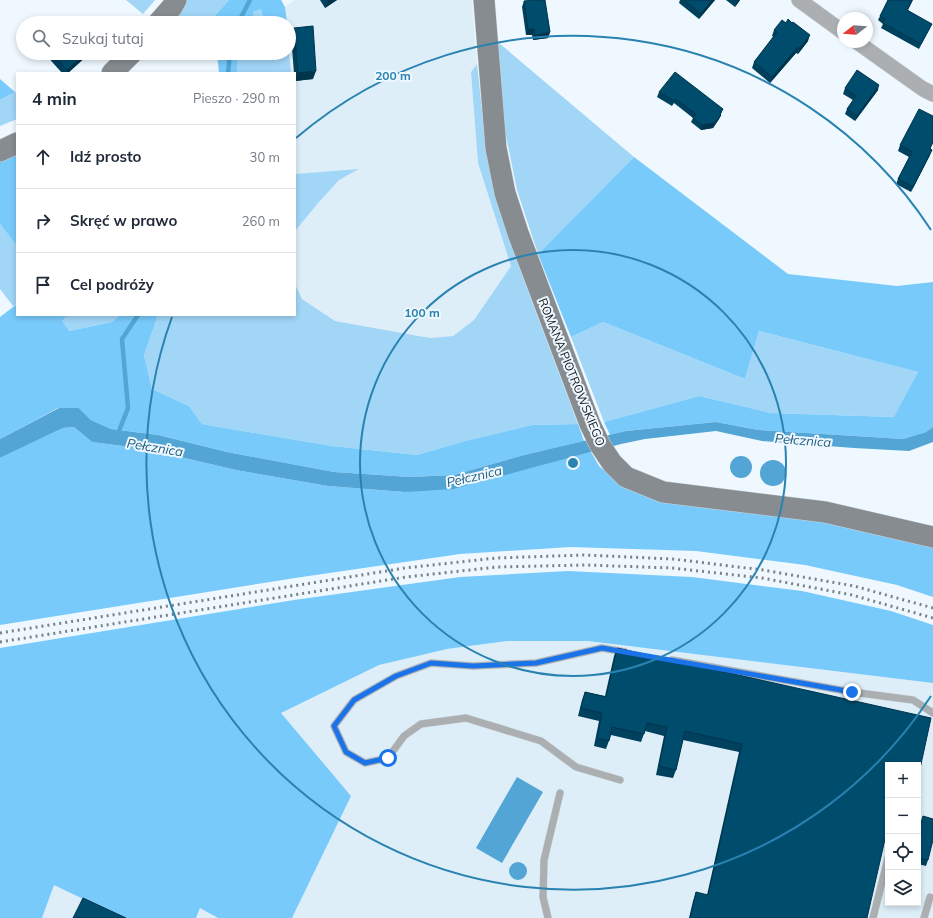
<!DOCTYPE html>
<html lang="pl">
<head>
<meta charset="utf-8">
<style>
  body { margin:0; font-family:Mulish,sans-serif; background:#f6f6f7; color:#1f2937 }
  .controls { position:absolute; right:12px; bottom:12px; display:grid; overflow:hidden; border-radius:0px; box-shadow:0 2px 6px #0003 }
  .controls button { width:36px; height:36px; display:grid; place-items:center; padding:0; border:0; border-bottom:1px solid #e0e1e3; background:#fff; color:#1f2937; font:20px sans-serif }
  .compass { position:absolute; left:837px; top:12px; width:36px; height:36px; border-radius:50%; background:#fff; box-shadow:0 2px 6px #0003; rotate:253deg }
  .stop { position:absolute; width:12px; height:12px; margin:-9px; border:3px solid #1a73e8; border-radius:50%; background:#fff }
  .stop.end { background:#1a73e8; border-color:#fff; box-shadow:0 1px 4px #0008 }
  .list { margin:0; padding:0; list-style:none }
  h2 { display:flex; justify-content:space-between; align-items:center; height:52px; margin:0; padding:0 16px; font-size:17px }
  h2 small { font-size:13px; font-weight:400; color:#747a83 }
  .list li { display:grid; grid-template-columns:26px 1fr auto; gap:12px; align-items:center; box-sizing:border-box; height:64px; padding:0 16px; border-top:1px solid #e0e1e3 }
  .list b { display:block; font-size:15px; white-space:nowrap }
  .list em { font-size:13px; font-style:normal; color:#747a83 }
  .icon { flex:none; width:22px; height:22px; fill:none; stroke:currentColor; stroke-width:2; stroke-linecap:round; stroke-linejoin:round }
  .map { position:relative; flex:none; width:933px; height:918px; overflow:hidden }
  .search { position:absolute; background:#fff; box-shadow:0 2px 6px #0003; left:16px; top:16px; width:280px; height:44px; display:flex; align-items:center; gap:10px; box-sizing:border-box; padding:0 14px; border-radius:22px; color:#747a83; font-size:15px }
  .panel { position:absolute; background:#fff; box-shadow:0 2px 6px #0003; left:16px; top:72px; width:280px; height:244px; border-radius:0px }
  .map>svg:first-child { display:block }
  .built { fill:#ddeef9; fill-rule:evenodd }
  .green { fill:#a1d6f7 }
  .forest { fill:#78cafb }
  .water { fill:#52a5d4 }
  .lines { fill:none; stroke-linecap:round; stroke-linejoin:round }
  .stream { stroke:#52a5d4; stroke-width:4.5 }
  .lane-casing { stroke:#ccd5da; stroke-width:8 }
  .street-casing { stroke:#ccd5da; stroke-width:16 }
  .secondary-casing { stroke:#ccd5da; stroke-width:22 }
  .lane { stroke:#abafb1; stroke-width:7 }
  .street { stroke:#abafb1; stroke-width:15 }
  .secondary { stroke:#868c90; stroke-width:21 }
  .rail { stroke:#7b8286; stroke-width:3; stroke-dasharray:2 4; stroke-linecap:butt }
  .wall { fill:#00415e }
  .shaded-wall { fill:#00354c }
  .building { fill:#004c6d; stroke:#00354c }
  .route { stroke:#1a73e8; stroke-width:5 }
  .ring { fill:none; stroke:#2982b0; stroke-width:2 }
  .labels { text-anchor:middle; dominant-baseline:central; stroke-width:4; stroke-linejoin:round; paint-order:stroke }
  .street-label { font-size:12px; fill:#1a1d20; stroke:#eef8fe }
  .water-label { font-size:13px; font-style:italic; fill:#205e7f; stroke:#eef8fe }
  .centre { fill:#2982b0; stroke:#eef8fe; stroke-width:2 }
  .ring-label { font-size:12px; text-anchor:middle; font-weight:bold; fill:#2982b0; stroke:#eef8fe; stroke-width:4; stroke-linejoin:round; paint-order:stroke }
</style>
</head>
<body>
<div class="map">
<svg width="933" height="918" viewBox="0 0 933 918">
  <rect width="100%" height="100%" fill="#eef8fe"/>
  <path class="built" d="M295,0h177l5,64 -6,8 7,91 33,103 -37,54 -21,16 -23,2 -95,-17 -33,-22 -7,-15v-53l24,-29 20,-23 19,-9 -63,4v-101h-4l-2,-20v-30h-2l-2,-16z
    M507,641h81l345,42v235h-641l59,-122 -71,-83 99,-48 68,-16zM888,765h30v138h-30z
    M54,884l68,34h-80z
    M200,908l18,10h-22z"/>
  <path class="green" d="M126,0h29l-12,14z
    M186,0h43l-17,19 1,4h-43z
    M261,9l3,14h-11v-11z
    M493,38l141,119 -96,97 -21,-64 -12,-59z
    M238,53h51l2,20h-54z
    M477,64l9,82 11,47 21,71 60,160 -46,1 -67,16 -48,14 -85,-9 -130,-22 -13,-18 -37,-17 -8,-34 14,-40h137v-31l7,15 33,22 95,17 23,-2 21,-16 37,-54 -33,-103 -7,-91z
    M15,92l2,1v26l-17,7v-26z
    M359,169l-20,11 -20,22 -24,29v-57z
    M0,224l17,22v58l-4,2 -13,-17z
    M67,315h53l-8,7 -43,9 -8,-10z
    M603,322l142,57 14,-48 159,41 -23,45 -124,-4 -72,-17 -95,26 -33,-85z"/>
  <path class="forest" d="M229,0h52l4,7 2,16h-23l-3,-14 -8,3v11h-40l-1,-4z
    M217,53h21l-1,20h-18z
    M0,79l15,13 -15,8z
    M17,148v98l-17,-22v-67z
    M634,157l154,117 109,12 36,-4v145l-7,5 -23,7 -145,-9 -42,-8 -90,9 -16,4 -6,-13 95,-26 72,17 123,4 24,-45 -159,-41 -14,48 -142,-57 -32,15 -33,-83z
    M17,304v11h50l-5,6 7,10 43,-9 8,-7h38l-14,40 8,34 37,17 13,18 130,22 85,9 48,-14 67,-16 46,-1 6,17 -60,14 -70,20 -44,2 -76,-5 -107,-20 -69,-17 -47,-6 -20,-9 -12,-12h-21l-58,31v-122z
    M74,427l18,15 54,7 90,21 92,16 77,6 118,-22 68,-18 8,14 22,19 202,34 110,26v52l-36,-12 -92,-20 -109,-14 -126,-4 -110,7 -165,24 -295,47v-167l63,-30z
    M568,571l124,6 110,14 89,20 42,14v58l-345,-42h-81l-60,8 -68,16 -98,48 70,83 -59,122h-74l-18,-10 -4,10h-73l-69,-33 -12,33h-42v-270l294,-48 166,-23z"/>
  <path class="water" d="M59,408h20l12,12 20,9 47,6 69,17 107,20 76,5 44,-2 70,-20 102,-24 90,-9 42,8 145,9 23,-7 7,-5v15l-24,9 -55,-3 -92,-7 -46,-10 -71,8 -24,5 -168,45 -48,3 -77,-6 -92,-16 -90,-21 -54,-7 -18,-15 -11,1 -63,30v-19z
    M730 467a11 11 0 1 1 22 0a11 11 0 1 1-22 0Z
    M760 473a13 13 0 1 1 26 0a13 13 0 1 1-26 0Z
    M517,777l26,15 -41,71 -26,-15z
    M509 871a9 9 0 1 1 18 0a9 9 0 1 1-18 0Z"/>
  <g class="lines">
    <path class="stream" d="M238,23l12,-23
      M228,73l2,-20
      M117,436l11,-28 -6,-69 16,-24"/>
    <defs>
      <path id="lane" d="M672,660l180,32 61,8 20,13
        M620,780l-44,-13 -35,-26 -75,-23 -45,6 -17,12 -16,22 -23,5 -19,-11 -12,-26 20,-26 42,-24 35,-13 42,3 63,-3 66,-15 23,4
        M548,918l-5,-21 1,-37 16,-67
        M873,918l15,-60
        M924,918l6,-21"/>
      <path id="street" d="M799,0l44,32
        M857,42l66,47 10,5"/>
      <path id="secondary" d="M484,0l12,148 9,45 13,40 72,191 10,21 12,18 14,14 37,15 162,20 108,25
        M158,23l14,-16 4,-7
        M112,73l20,-20
        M0,151l17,-8"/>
    </defs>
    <use href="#lane" class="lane-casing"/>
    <use href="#street" class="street-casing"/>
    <use href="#secondary" class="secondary-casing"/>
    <use href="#lane" class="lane"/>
    <use href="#street" class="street"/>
    <use href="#secondary" class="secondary"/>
    <path class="rail" d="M0,633l405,-65 91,-10 88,-3 89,4 90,11 91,16 79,22
      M0,642l406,-65 91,-10 89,-2 86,3 90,10 90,17 81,23"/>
  </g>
  <path class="wall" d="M320,0h17l-12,8z
    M680,0h35l-16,19 -20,-16z
    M726,0h14l-5,7z
    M888,0h25l-5,10 22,18 -11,21 -38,-21 2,-4 -5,-4z
    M524,1l26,31 -2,6 -15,2 -1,-5h-6l-4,-28z
    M294,28l19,51 -18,2v-8h-1l-3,-37z
    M774,30l34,11 -10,13 -2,-1 -26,30 -18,-15 2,-6 20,-25 -2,-1z
    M46,53h44l-22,20h-6l-17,-19z
    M845,88l33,2 -23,31 -10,-7 2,-5 6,-9 -10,-6z
    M659,92l64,17 -4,10 -6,9 -12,2 -10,-8 2,-4 -19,-15 -2,3 -15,-9z
    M933,143l-3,6v6l-19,37 -15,-8 2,-5 11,-22 -11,-6 2,-6z
    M617,648l271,117 -21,153h-178l4,-17 3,-9 11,3 32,-143 -56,-12 -7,30 -3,8 -17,-3 8,-39 -19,-5 -4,11 -30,-7 -5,14 -12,-3 5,-25 -21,-5 4,-16 3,-8 20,4 9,-40z
    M923,816l5,44 -2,6 -8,-2v-32z"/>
  <path class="shaded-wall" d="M328,0h9l-12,8z
    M712,0h3l-16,19 2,-5z
    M738,0h2l-5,7 2,-6z
    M528,29h6l-2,6h-6z
    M550,32l-2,6 -15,2 2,-5z
    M810,35l-2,6 -10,13 2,-6z
    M798,47l-2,6 -26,30 2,-6z
    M86,53h4l-22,20h-2l1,-3z
    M316,71l-3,8 -18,2 3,-8z
    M879,85l-1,5 -23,31 2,-5z
    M721,115l-2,4 -6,9 -12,2 1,-5z
    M932,150l-2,5 -19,37 2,-5z"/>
  <path class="building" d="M533,0h12l5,32 -15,3 -1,-6h-6l-4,-28z
    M684,0h28l-11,14z
    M888,0h24l-5,10 25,14 -11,20 -38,-21 2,-4 -5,-3z
    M788,19l4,4 1,-1 17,13 -10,13 -2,-1 -26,30 -18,-15 23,-30 -3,-2 8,-10 4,3z
    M313,26l3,45 -18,2 -4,-45z
    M51,53h35l-19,17z
    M857,70l22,15 -22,31 -10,-7 9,-13 -11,-8z
    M675,72l48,37 -3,5 1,1 -6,8 -13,2 -9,-7 3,-4 -20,-15 -2,2 -15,-9z
    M919,109l14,7v26l-3,6 2,2 -19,37 -15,-8 14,-27 -12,-7z
    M617,648l314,70 -13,60v-13h-30v61l-21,92h-177l6,-26 12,3 34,-151 -57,-13 -9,39 -17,-4 8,-39 -20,-4 -3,11 -32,-7 -3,14 -12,-3 5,-25 -21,-5 4,-16 21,5z
    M923,816l10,3v21l-5,20 -10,-2v-24z
    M83,898l43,20h-53z"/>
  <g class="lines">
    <path class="route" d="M388,758l-23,5 -19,-11 -12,-26 20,-26 42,-24 35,-13 42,3 63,-3 66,-15 250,44"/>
  </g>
  <g class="ring">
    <circle cx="573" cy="463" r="213"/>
    <path d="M931 696A427 427 0 0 1 172 317M296 138A427 427 0 0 1 931 230"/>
  </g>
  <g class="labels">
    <g class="street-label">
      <text transform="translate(572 372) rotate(68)">ROMANA PIOTROWSKIEGO</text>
    </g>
    <g class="water-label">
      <text transform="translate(803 440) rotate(4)">Pełcznica</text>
      <text transform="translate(155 447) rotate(9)">Pełcznica</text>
      <text transform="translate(474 476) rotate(-13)">Pełcznica</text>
    </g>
  </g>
  <circle cx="573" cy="463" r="6" class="centre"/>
  <g class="ring-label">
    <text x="393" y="80">200 m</text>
    <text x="422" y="317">100 m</text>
  </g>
</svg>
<div class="controls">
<button>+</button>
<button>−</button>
<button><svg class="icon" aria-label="locate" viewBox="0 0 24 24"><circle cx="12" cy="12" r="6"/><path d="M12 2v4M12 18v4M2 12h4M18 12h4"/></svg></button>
<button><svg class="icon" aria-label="layers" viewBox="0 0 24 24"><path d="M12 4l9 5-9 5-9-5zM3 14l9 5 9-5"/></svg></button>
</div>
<svg class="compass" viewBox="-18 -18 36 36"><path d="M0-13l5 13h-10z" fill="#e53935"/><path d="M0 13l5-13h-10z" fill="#747a83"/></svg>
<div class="stop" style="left:388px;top:758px"></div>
<div class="stop end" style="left:852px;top:692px"></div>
<div class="search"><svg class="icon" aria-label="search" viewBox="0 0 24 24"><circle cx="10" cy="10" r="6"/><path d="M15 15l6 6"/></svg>Szukaj tutaj</div>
<section class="panel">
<h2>4 min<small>Pieszo · 290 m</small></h2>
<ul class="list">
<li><svg class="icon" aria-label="ahead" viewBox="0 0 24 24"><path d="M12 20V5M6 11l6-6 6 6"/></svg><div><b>Idź prosto</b></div><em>30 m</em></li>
<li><svg class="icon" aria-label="right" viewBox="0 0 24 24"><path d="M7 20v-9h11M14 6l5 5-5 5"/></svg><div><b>Skręć w prawo</b></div><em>260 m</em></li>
<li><svg class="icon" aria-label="arrive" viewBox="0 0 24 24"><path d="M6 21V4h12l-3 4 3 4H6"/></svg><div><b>Cel podróży</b></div></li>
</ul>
</section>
</div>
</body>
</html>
